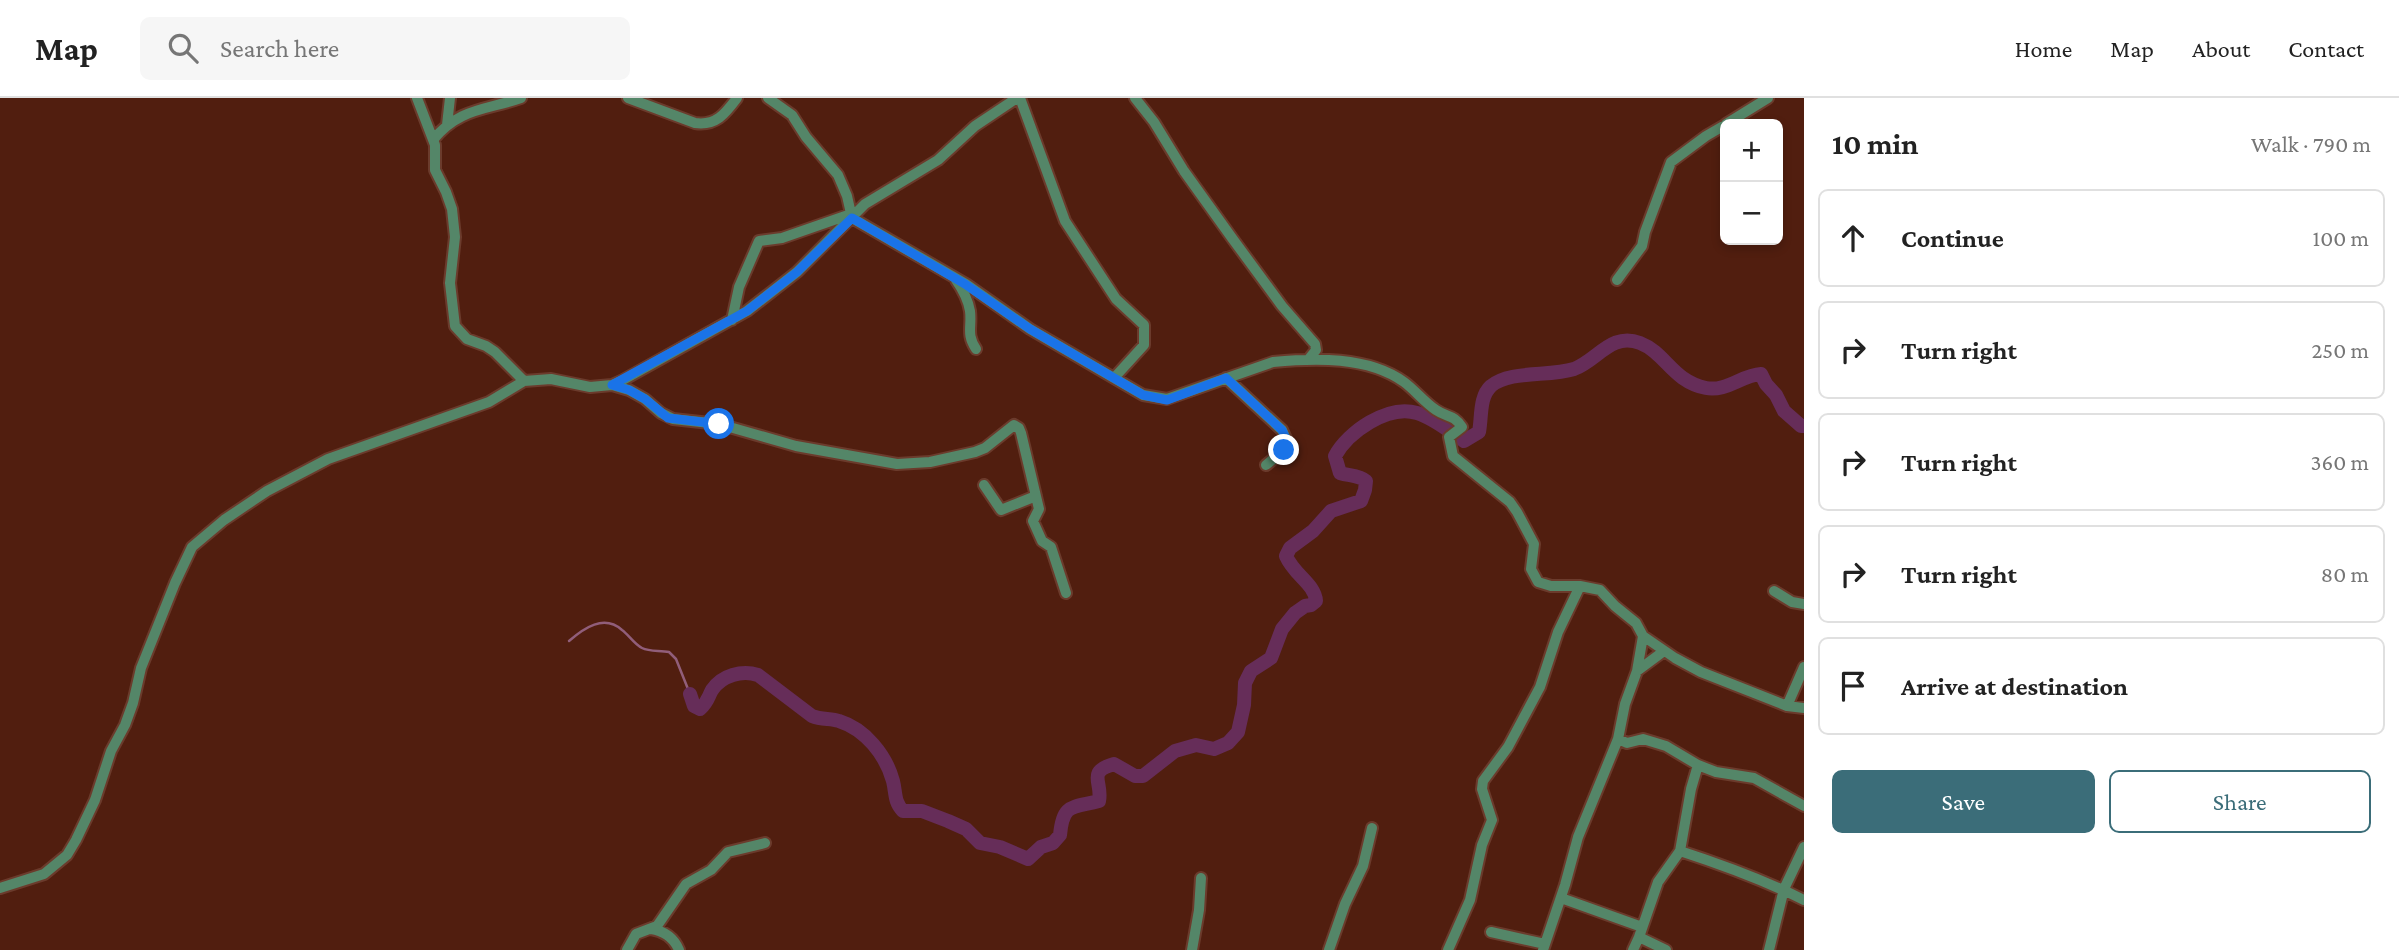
<!DOCTYPE html>
<html lang="en">
<head>
<meta charset="utf-8">
<style>
  body { margin:0; font-family:"Crimson Pro",serif; background:#f6f6f6; color:#222 }
  .controls { position:absolute; right:21px; top:21px; display:grid; overflow:hidden; border-radius:10px; box-shadow:0 4px 10px #0003 }
  .controls button { width:63px; height:63px; display:grid; place-items:center; padding:0; border:0; border-bottom:2px solid #e0e0e0; background:#fff; color:#222; font:35px sans-serif }
  .stop { position:absolute; width:21px; height:21px; margin:-16px; border:5px solid #1a73e8; border-radius:50%; background:#fff }
  .stop.end { background:#1a73e8; border-color:#fff; box-shadow:0 2px 7px #0008 }
  .list { margin:0; padding:0; list-style:none }
  h2 { display:flex; justify-content:space-between; align-items:center; height:91px; margin:0; padding:0 28px; font-size:30px }
  h2 small { font-size:23px; font-weight:400; color:#767676 }
  .list li { display:grid; grid-template-columns:46px 1fr auto; gap:21px; align-items:center; box-sizing:border-box; height:98px; margin:0 14px 14px; padding:0 14px; border:2px solid #e0e0e0; border-radius:10px }
  .list b { display:block; font-size:26px; white-space:nowrap }
  .list em { font-size:23px; font-style:normal; color:#767676 }
  .actions { display:flex; gap:14px; padding:21px 28px }
  .actions a { flex:1; padding:16px 0; border:2px solid #3b6d79; border-radius:10px; text-align:center; font-size:24px; color:#3b6d79 }
  .actions .main { background:#3b6d79; color:#fff }
  .icon { flex:none; width:38px; height:38px; fill:none; stroke:currentColor; stroke-width:2; stroke-linecap:round; stroke-linejoin:round }
  .map { position:relative; flex:none; width:1804px; height:852px; overflow:hidden }
  header { display:flex; align-items:center; gap:42px; box-sizing:border-box; height:98px; padding:0 35px; background:#fff; border-bottom:2px solid #e0e0e0 }
  header strong { font-size:33px }
  nav { display:flex; gap:38px; margin-inline-start:auto; font-size:24px }
  .search { width:490px; height:63px; background:#f6f6f6; display:flex; align-items:center; gap:18px; box-sizing:border-box; padding:0 24px; border-radius:10px; color:#767676; font-size:26px }
  main { display:flex }
  aside { flex:1; background:#fff }
  .map>svg:first-child { display:block }
  .lines { fill:none; stroke-linecap:round; stroke-linejoin:round }
  .stream { stroke:#915e7a; stroke-width:2.5 }
  .river { stroke:#662d59; stroke-width:14 }
  .minor-casing { stroke:#6b3b2c; stroke-width:14 }
  .minor { stroke:#548668; stroke-width:10 }
  .route { stroke:#1a73e8; stroke-width:9 }
</style>
</head>
<body>
<header>
<strong>Map</strong>
<div class="search"><svg class="icon" aria-label="search" viewBox="0 0 24 24"><circle cx="10" cy="10" r="6"/><path d="M15 15l6 6"/></svg>Search here</div>
<nav><a>Home</a><a>Map</a><a>About</a><a>Contact</a></nav>
</header>
<main>
<div class="map">
<svg width="1804" height="852" viewBox="0 0 1804 852">
  <rect width="100%" height="100%" fill="#511e0f"/>
  <g class="lines">
    <path class="stream" d="M569,543c15,-13 35,-27 53,-11 7,5 12,14 20,18 8,4 18,2 27,4l7,7 14,35"/>
    <path class="river" d="M690,596l4,12 6,3c8,-7 8,-12 12,-19 10,-15 30,-20 46,-15l54,41c10,4 19,2 27,5 26,8 47,34 54,60 3,12 1,21 10,30h19l26,10 18,8 14,14 20,4 28,12 13,-12 12,-4 7,-8c3,-32 12,-27 39,-34 4,-19 -13,-29 15,-37l21,12h8l32,-25 21,-6 18,4 14,-6 10,-11 6,-27 1,-22 6,-12 20,-13 11,-29 13,-16 10,-7 6,-1 5,-4c-1,-17 -22,-26 -30,-45l4,-8 23,-17 18,-20 30,-10 4,-11 1,-9c-7,-6 -17,-5 -26,-8l-5,-17c13,-24 53,-52 82,-43 17,5 33,19 47,28l15,-9c3,-15 0,-35 12,-46 19,-16 58,-9 83,-17 24,-9 37,-37 66,-26 26,10 32,38 66,45 20,4 36,-13 55,-14l5,10 10,11 8,16 17,15h3"/>
    <defs>
      <path id="minor" d="M417,0l18,47v25l11,22 6,17 3,28 -5,46 5,43 12,13 19,7 9,6 29,29
        M628,0l67,25c21,3 30,-9 42,-25
        M768,0l24,17 14,22 32,38 9,21 5,22 114,66 64,45 113,66 24,4 106,-37c41,-4 95,-6 131,20 11,8 20,20 32,28 12,8 17,4 26,17l-13,10 4,19 57,46 7,10 17,32 -3,25 7,13 13,4h29l20,4 15,16 21,17 7,13 32,22 26,14 86,34 17,2
        M1020,0l45,123 51,78 28,26v20l-30,33
        M1135,0l19,24 30,49 48,67 50,68 33,38 1,6 -8,10
        M1726,26l42,-26
        M447,27l3,-27
        M433,42c25,-32 54,-30 88,-42
        M956,182c7,10 12,19 14,31 2,16 -4,23 6,38
        M1617,182l25,-34 3,-14 26,-70 35,-26 19,-11
        M732,222l7,-33 20,-46 23,-3 69,-24
        M1226,280l56,52 6,13 -4,7 -18,15
        M612,287l17,5 16,9 16,14 12,6 46,5 77,22 101,18 33,-2 45,-10 10,-4 29,-23 5,3 2,5 18,76 -6,12 9,20 9,6 15,46
        M984,387l17,25 35,-14
        M1774,493l18,11 12,2
        M1637,573l27,-20
        M1787,608l17,-39
        M1618,641l9,4 16,-4 23,7 32,19 18,7 38,6 50,28
        M1680,753c43,14 84,29 124,49
        M0,790l44,-14 23,-19 9,-15 19,-40 16,-49 14,-26 8,-22 8,-35 34,-85 17,-36 32,-27 43,-29 61,-32 161,-57 35,-21 27,-2 39,8 22,-2 11,-5 124,-69 50,-39 68,-68 73,-44 37,-34 42,-28
        M1561,800l81,29
        M651,831c13,2 23,9 28,21
        M1491,834l54,12
        M1639,839l19,-55 22,-31 11,-62 7,-24
        M627,852l9,-16 21,-8 29,-42 25,-14 17,-18 37,-9
        M1192,852l7,-40 2,-32
        M1329,852l16,-46 18,-38 9,-38
        M1448,852l22,-50 12,-55 10,-25 -10,-31 1,-8 25,-34 32,-60 18,-55 22,-46
        M1543,852l22,-65 13,-48 40,-98 7,-35 12,-33 6,-35
        M1633,852l6,-13 27,13
        M1769,852l15,-61 20,-42"/>
    </defs>
    <use href="#minor" class="minor-casing"/>
    <use href="#minor" class="minor"/>
  </g>
  <g class="lines">
    <path class="route" d="M719,326l-51,-6 -23,-19 -16,-9 -17,-5 135,-74 50,-39 55,-54 113,66 65,45 113,66 24,5 59,-22 56,52 6,13 -4,7"/>
  </g>
</svg>
<div class="controls">
<button>+</button>
<button>−</button>
</div>
<div class="stop" style="left:719px;top:326px"></div>
<div class="stop end" style="left:1284px;top:352px"></div>
</div>
<aside>
<h2>10 min<small>Walk · 790 m</small></h2>
<ul class="list">
<li><svg class="icon" aria-label="ahead" viewBox="0 0 24 24"><path d="M12 20V5M6 11l6-6 6 6"/></svg><div><b>Continue</b></div><em>100 m</em></li>
<li><svg class="icon" aria-label="right" viewBox="0 0 24 24"><path d="M7 20v-9h11M14 6l5 5-5 5"/></svg><div><b>Turn right</b></div><em>250 m</em></li>
<li><svg class="icon" aria-label="right" viewBox="0 0 24 24"><path d="M7 20v-9h11M14 6l5 5-5 5"/></svg><div><b>Turn right</b></div><em>360 m</em></li>
<li><svg class="icon" aria-label="right" viewBox="0 0 24 24"><path d="M7 20v-9h11M14 6l5 5-5 5"/></svg><div><b>Turn right</b></div><em>80 m</em></li>
<li><svg class="icon" aria-label="arrive" viewBox="0 0 24 24"><path d="M6 21V4h12l-3 4 3 4H6"/></svg><div><b>Arrive at destination</b></div></li>
</ul>
<div class="actions"><a class="main">Save</a><a>Share</a></div>
</aside>
</main>
</body>
</html>
